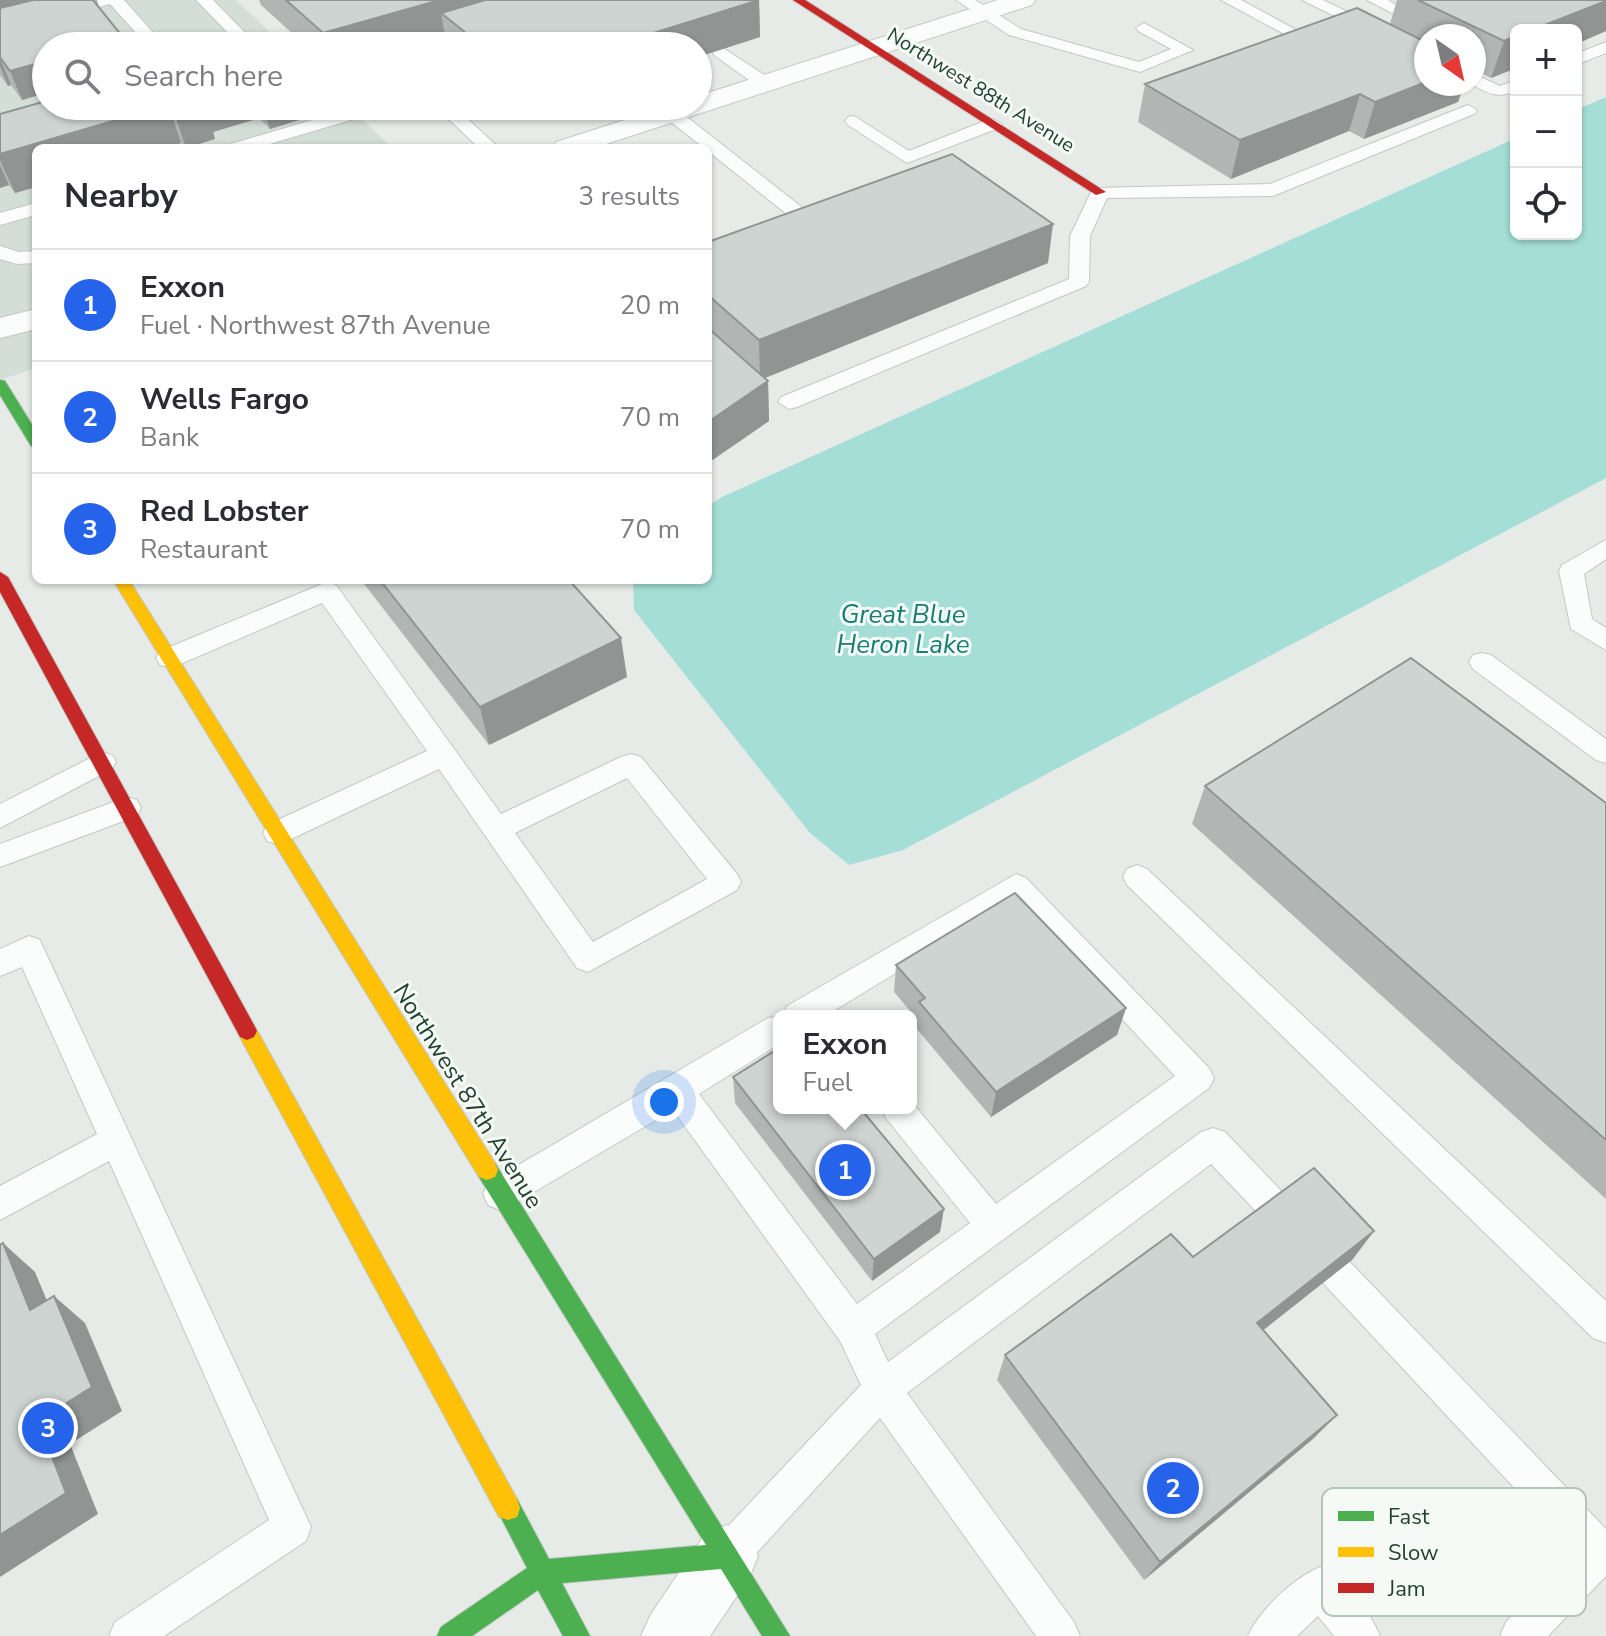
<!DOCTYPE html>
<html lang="en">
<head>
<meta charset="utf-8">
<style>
  body { margin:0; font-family:"Nunito Sans",sans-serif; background:#f7f7f7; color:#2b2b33 }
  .controls { position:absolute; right:24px; top:24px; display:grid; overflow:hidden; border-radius:12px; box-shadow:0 2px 6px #0004 }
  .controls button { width:72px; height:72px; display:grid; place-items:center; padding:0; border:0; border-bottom:2px solid #e1e1e2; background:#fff; color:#2b2b33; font:40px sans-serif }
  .compass { position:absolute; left:1414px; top:24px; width:72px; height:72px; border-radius:50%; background:#fff; box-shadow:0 2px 6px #0004; rotate:146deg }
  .you { position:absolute; left:664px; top:1102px; width:28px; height:28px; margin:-20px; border:6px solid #fff; border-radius:50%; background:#1a73e8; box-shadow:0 0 0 12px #1a73e833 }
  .badge { display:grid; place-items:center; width:52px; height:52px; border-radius:50%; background:#2563eb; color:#fff; font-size:26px; font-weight:700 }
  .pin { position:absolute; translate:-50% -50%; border:4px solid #fff; box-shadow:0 2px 8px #0006 }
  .popup { position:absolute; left:773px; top:1010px; width:144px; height:104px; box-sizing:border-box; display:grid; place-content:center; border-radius:12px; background:#fff; filter:drop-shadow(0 2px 6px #0005); font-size:26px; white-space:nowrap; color:#7c7c81 }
  .popup b { font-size:30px; color:#2b2b33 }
  .popup::after { content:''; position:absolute; left:50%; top:100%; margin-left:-16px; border:16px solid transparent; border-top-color:#fff }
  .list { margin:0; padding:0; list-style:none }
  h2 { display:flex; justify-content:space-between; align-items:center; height:104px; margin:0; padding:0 32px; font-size:34px }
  h2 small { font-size:26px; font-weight:400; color:#7c7c81 }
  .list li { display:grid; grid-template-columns:52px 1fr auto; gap:24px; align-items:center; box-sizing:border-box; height:112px; padding:0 32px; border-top:2px solid #e1e1e2 }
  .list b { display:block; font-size:30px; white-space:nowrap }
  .list p { margin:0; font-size:26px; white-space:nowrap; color:#7c7c81 }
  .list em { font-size:26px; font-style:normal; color:#7c7c81 }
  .icon { flex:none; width:44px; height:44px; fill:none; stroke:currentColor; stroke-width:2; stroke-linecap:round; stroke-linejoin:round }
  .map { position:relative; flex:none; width:1606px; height:1636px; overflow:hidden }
  .search { position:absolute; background:#fff; box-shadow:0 2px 6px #0004; left:32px; top:32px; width:680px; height:88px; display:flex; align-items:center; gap:20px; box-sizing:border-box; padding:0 28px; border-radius:44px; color:#7c7c81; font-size:30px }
  .panel { position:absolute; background:#fff; box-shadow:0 2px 6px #0004; left:32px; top:144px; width:680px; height:440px; border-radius:12px }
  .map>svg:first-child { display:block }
  .built { fill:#d3ded7 }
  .water { fill:#a4ded6 }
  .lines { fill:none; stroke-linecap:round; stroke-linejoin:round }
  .lane-casing { stroke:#c3c8c5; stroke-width:2 }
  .street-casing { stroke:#c3c8c5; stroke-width:2 }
  .fast-casing { stroke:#bfc8c3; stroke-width:2 }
  .slow-casing { stroke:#bfc8c3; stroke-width:2 }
  .jam-casing { stroke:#bfc8c3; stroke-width:2 }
  .lane { fill:#fbfcfc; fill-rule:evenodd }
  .street { fill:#fbfcfc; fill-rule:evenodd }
  .fast { fill:#4caf50; fill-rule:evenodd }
  .slow { fill:#ffc107; fill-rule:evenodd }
  .jam { fill:#c62828; fill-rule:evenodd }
  .wall { fill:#b1b6b4 }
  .shaded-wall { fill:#909492 }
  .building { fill:#ced4d1; stroke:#909492; stroke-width:2 }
  .labels { text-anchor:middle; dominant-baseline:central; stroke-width:6; stroke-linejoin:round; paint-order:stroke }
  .far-street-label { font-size:20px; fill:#214230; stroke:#f5faf6 }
  .street-label { font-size:24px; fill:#214230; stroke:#f5faf6 }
  .water-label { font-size:26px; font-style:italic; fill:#157e73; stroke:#f5faf6 }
  .key { fill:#f5faf6; stroke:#b5c3bb; stroke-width:2 }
  .key-label { font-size:22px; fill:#214230 }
</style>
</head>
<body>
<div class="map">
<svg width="1606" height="1636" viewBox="0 0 1606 1636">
  <rect width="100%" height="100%" fill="#e6ebe8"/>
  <path class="built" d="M0,0h236l49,46h-239v60h302l44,42h-356v220l-36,12z"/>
  <path class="water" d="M1606,97v381l-703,372 -54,15 -39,-32 -176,-223 -1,-30h75v-74l14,-9 794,-359v96h60v-124z"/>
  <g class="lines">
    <defs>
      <path id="lane" d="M89,0h35l41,46h-17l-38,-42 -110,29v-10z
        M196,0h17l45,46h-17z
        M956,0h19l46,29 118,33 32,-13 -33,-18 -2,-3 8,-5 49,27 -53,22 -131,-37z
        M1221,0h20l74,40 -2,3h-12z
        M1302,0h21l103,50v11z
        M1367,0h21l12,8 -8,5z
        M1606,42v11l-30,12v-11z
        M720,46l52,34 3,4 -3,4h-12l-46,-33 -2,-4 2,-4z
        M1474,74l26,12 16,-6v11c-19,8 -28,2 -45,-7h3z
        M1468,105l9,5 -3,4 -201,82 -166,2 -17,38 -1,46 -3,4 -289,121 -8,2 -11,-7 3,-5 288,-118 1,-43 23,-48 177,-4z
        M330,106h19l8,9 -3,4 -98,29h-28l3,-4 105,-31z
        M435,106h19l45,42h-20z
        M672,109l6,1 130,102 3,4 -3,4h-14l-86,-69v-3h-4l-38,-30 -3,-4 3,-4z
        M854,116l55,35 78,-31 6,-1 9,5 -3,4 -92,35 -59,-38 -3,-4 3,-4z
        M36,203v12l-36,10v-12z
        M0,246l19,6 17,-1v12l-19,1 -17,-5z
        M1606,540v19l-22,15 8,45 14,9v22l-35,-21 -12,-58 3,-6z
        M327,582l9,3 165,229 120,-57 10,-3 10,3 96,117 4,8 -4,8 -149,82 -11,-4 -138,-199 -152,72 -10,3 -10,-3 -4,-8 4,-8 160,-74 -105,-148 -144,62 -9,2 -9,-2 -4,-7 4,-7zM627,778l80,101 -114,63 -78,-109z
        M1482,653l9,2 115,84v24l-10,-3 -123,-91 -4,-7 4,-7z
        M102,752l10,3 4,7 -4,7 -112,59v-24z
        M127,797l10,3 4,8 -4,8 -137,51v-23z
        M1137,865l10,4 459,432v42l-13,-5 -466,-453 -4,-8 4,-8z
        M1016,874l10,4 183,190 5,10 -5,10 -334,246 13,28 313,-230 12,-4 12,4 65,68 5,11 -5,11 -12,5 -12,-5 -55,-58 -304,229 167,229 6,14h-44l-156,-218 -139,152 -14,5 -14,-5 -5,-14 5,-14 148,-157 -21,-44 -167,-231 -161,95 -12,5 -12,-5 -5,-11 5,-11 280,-165 15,-2 4,-10zM1013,902l162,174 -179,128 -85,-103v7h-30l5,10 84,105 -113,81 -158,-210 80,-50v-28h46z
        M29,936l11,4 4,9 267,578 -5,14 -142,95h-55l6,-14 154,-102 -160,-359 -109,59v-34l97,-52 -75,-167 -22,9v-27z
        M1336,1255l12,5 258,269v47l-58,60h-48l6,-14 68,-70 -250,-268 -5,-12 5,-12z
        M1320,1567c25,11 50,44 60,69h-46l-16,-20 -21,20h-49c11,-26 46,-58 72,-69z"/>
      <path id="street" d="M998,0h37l-3,5 -438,143h-42l4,-6 112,-36h30v-10z
        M36,309v20l-36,9v-20z
        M727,1525l22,9 9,22 -9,22 -39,58h-69l10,-22 54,-80z"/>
      <path id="fast" d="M0,380l5,1 31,50v17l-5,-2 -31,-51z
        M487,1160l8,3 295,473h-28l-41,-67 -159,14 28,53h-27l-25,-46 -66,46h-35l4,-9 86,-59 -31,-60 3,-9 9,-3 9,3 32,60 157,-14 -227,-368 -3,-7 3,-7z"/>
      <path id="slow" d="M113,580h16l366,583 3,7 -3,7 -8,3 -8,-3z
        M247,1022l7,3 263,474 3,9 -3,9 -9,3 -9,-3 -259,-480 -3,-6 3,-6z"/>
      <path id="jam" d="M793,0h12l301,192 -10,3z
        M0,572l8,5 246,448 3,6 -3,6 -7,3 -7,-3 -240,-445z"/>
    </defs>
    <use href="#lane" class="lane-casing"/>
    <use href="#street" class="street-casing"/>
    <use href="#fast" class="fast-casing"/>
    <use href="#slow" class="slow-casing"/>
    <use href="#jam" class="jam-casing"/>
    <use href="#lane" class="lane"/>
    <use href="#street" class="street"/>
    <use href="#fast" class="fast"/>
    <use href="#slow" class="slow"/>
    <use href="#jam" class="jam"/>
  </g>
  <path class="wall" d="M0,0h97l3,9 -54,37v47l-24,7 -11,-15 -3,1 -8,-11z
    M259,0h500l1,37 -62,20v-11h-251l-2,-9 -30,9h-109l-45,-41z
    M1397,0h209v31l-30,13v-14h-60v38l-25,10 -17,-8v-34h-48v48h38l-6,18 -94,37 -15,-8 -118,48 -93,-57 7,-38 245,-60z
    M46,106h277l2,6 -55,17 -11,-11 -46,14 2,7 -29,9 -5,-5 -17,5h-128v39l-21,6 -6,-8 -9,3v-74z
    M490,106h56l-40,13z
    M708,242l340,21 -284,115 4,3 1,40 -61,42z
    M361,580h208l58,97 -138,68z
    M1205,786l401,17v396l-414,-375z
    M896,965l230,43 -9,27 -126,82 -75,-89 1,-9 -23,-27z
    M733,1077l207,155 -68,49 -137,-178z
    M1374,1231l-22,29 -89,70 51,108 -170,142 -147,-200 8,-25 188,-98z"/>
  <path class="shaded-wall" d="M0,0h37l-37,10z
    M440,0h129l-128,13 4,24 -30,9h-88l-4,-13z
    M759,0l1,37 -62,20v-11h-86z
    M1606,1v30l-30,13v-14h-44z
    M122,36l3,10h-41z
    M1516,36v32l-25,10 13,-37z
    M0,58l11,27 -3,1 -8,-20z
    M46,61v32l-24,7 -12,-29z
    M1426,82v2h38l-6,18 -94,37 11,-37z
    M1360,94l-11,37 -118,48 9,-39z
    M164,106h5l12,37 -17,5h-128v39l-21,6 -15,-33v-6z
    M185,106h71l3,12 -46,14 2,7 -29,9 -13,-38z
    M263,106h60l2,6 -55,17z
    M504,106h42l-40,13z
    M0,165l9,20 -9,3z
    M1053,224l-5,39 -288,117 -1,-40z
    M768,381l1,40 -61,42v-41z
    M621,638l6,39 -138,68 -9,-38z
    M1126,1008l-9,27 -126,82 5,-25z
    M944,1209l-4,23 -68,49 2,-22z
    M1374,1231l-22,29 -114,90 19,-27z
    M3,1243l32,29 27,65 -32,-27z
    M54,1296l31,27 37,88 -52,33 28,70 -98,63v-42z
    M1337,1415l-23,23 -170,142 16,-18z"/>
  <path class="building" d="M33,0h60l29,36 -38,10h-38v15l-36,10 -10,-14v-49z
    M286,0h154l-117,33z
    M485,0h274l-147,46h-156l-9,-7 19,-6 -25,-20z
    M1418,0h188v1l-74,29h-16v6l-12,5z
    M1357,8l69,34v40l-51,20 -15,-8 -120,46 -95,-56z
    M279,35l12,11h-50z
    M46,101v5h118l-164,48v-40z
    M169,106h16l-12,4z
    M952,154l101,70 -294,116 -51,-45v-53z
    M708,328l60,53 -60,41z
    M380,580h189l52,58 -141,69z
    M1411,658l195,145v337l-401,-354z
    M1015,893l111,115 -130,84 -77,-90 6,-4 -29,-33z
    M779,1048v60h81l84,101 -70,50 -141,-182z
    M1314,1168l60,63 -117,92 80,92 -177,147 -155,-207 166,-121 22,23z
    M3,1243l27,67 24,-14 38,91 -54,34 28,72 -66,42v-290z"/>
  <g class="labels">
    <g class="far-street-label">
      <text transform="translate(981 90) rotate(32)">Northwest 88th Avenue</text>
    </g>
    <g class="street-label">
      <text transform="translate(468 1096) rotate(58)">Northwest 87th Avenue</text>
    </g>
    <g class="water-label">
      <text x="903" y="614">Great Blue<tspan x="903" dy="30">Heron Lake</tspan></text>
    </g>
  </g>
  <rect x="1322" y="1488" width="264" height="128" rx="12" class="key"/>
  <rect x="1338" y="1511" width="36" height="10" fill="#4caf50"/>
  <rect x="1338" y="1547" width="36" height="10" fill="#ffc107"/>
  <rect x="1338" y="1583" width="36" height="10" fill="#c62828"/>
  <g class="key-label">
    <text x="1388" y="1524">Fast</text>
    <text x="1388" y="1560">Slow</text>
    <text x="1388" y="1596">Jam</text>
  </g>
</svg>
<div class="controls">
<button>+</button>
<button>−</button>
<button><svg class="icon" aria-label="locate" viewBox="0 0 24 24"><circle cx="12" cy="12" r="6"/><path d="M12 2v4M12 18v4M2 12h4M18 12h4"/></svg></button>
</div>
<svg class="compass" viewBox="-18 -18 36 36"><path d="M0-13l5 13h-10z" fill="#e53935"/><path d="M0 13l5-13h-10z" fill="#7c7c81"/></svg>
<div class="you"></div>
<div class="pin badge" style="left:845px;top:1170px">1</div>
<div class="popup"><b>Exxon</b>Fuel</div>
<div class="pin badge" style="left:1173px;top:1488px">2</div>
<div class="pin badge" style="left:48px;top:1428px">3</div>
<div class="search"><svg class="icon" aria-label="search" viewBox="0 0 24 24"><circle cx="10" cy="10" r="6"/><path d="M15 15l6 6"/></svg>Search here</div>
<section class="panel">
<h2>Nearby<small>3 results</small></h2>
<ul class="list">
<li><span class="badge">1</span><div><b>Exxon</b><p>Fuel · Northwest 87th Avenue</p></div><em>20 m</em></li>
<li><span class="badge">2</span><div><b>Wells Fargo</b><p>Bank</p></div><em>70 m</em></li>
<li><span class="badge">3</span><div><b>Red Lobster</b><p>Restaurant</p></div><em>70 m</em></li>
</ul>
</section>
</div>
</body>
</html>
